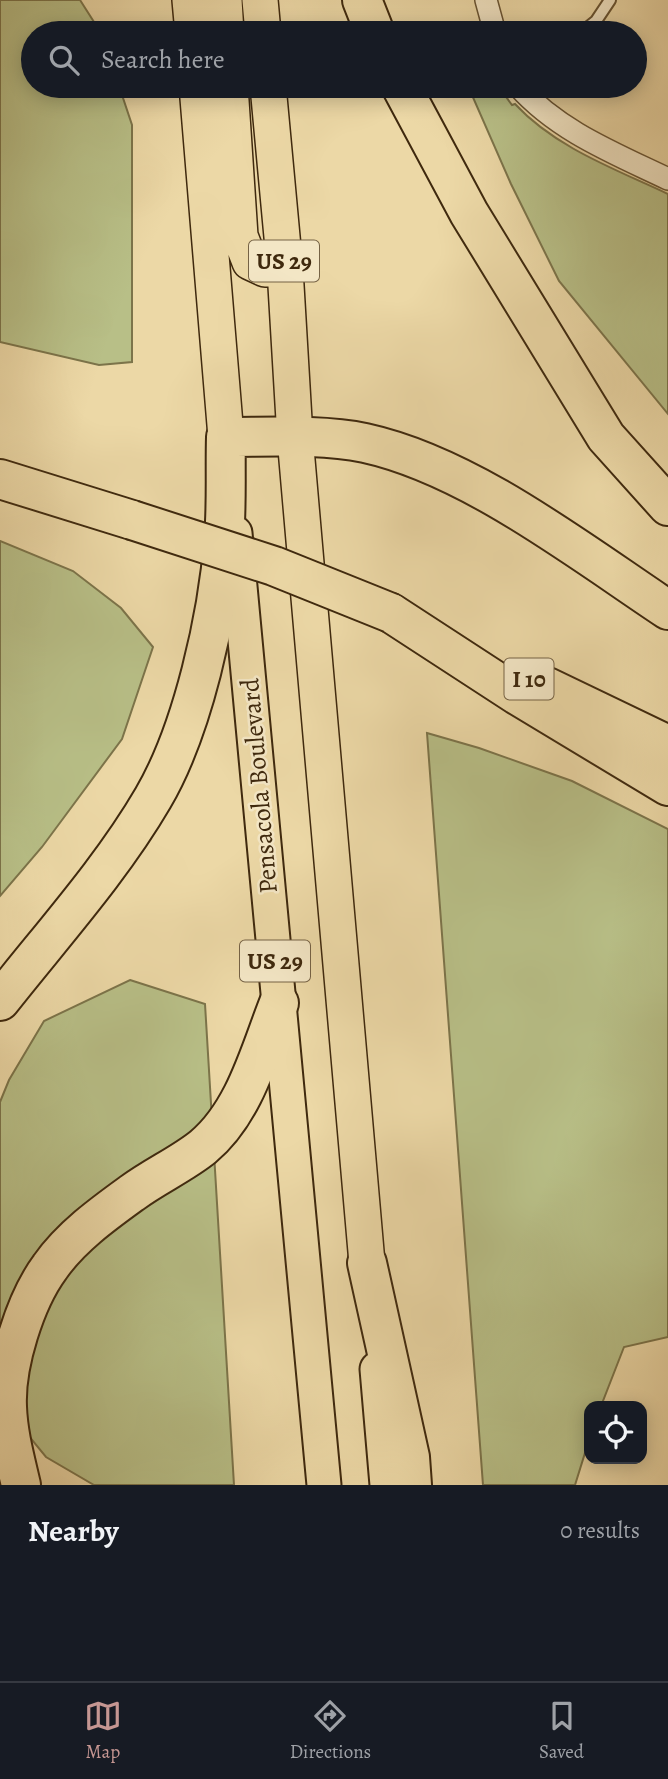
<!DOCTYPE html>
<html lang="en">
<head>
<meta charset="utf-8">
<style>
  body { margin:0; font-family:Alegreya,serif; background:#20242c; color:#f1f3f6 }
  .controls { position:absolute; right:21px; bottom:21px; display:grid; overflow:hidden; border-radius:14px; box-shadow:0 4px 18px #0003 }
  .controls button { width:63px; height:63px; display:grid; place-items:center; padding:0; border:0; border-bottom:2px solid #363941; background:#171b24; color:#f1f3f6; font:35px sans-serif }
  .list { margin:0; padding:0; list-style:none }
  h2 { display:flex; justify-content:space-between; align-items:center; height:91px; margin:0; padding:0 28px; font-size:30px }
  h2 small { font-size:23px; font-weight:400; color:#9ea1a6 }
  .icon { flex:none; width:38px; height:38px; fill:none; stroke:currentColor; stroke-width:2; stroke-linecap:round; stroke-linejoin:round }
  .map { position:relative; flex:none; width:668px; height:1485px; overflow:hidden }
  .search { position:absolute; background:#171b24; box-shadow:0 4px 18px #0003; left:21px; right:21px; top:21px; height:77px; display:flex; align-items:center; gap:18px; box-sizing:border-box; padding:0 24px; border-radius:38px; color:#9ea1a6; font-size:26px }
  .sheet { height:196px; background:#171b24 }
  nav { display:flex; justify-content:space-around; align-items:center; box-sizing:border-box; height:98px; border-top:2px solid #363941; background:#171b24; font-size:19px; color:#9ea1a6 }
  nav a { display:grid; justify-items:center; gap:4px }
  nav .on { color:#c59692 }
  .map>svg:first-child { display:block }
  .green { fill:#b8bf87; stroke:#7c744a; stroke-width:2 }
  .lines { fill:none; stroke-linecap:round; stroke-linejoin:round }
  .service-casing { stroke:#6a5534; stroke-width:14 }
  .minor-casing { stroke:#6a5534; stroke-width:24 }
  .primary-casing { stroke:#3f290e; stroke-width:37 }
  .trunk-casing { stroke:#3f290e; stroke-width:38 }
  .motorway-casing { stroke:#3f290e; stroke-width:42 }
  .service { stroke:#f3e6c5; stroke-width:10 }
  .minor { stroke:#f3e6c5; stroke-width:21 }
  .primary { stroke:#ecd8a6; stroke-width:33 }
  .trunk { stroke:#ecd8a6; stroke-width:35 }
  .motorway { stroke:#ecd8a6; stroke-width:38 }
  .motorway-bridge-casing { stroke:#3f290e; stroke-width:42; stroke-linecap:butt }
  .motorway-bridge { stroke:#ecd8a6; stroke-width:38 }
  .labels { text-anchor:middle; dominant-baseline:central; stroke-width:5; stroke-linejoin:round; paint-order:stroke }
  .shield { fill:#f3e6c5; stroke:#756245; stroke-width:2 }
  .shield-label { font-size:24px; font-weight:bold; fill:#3f290e }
  .street-label { font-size:26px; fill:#3f290e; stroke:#f3e6c5 }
</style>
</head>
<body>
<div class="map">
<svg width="668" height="1485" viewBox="0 0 668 1485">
  <rect width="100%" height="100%" fill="#ecd8a6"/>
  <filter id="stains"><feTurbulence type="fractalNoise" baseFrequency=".00286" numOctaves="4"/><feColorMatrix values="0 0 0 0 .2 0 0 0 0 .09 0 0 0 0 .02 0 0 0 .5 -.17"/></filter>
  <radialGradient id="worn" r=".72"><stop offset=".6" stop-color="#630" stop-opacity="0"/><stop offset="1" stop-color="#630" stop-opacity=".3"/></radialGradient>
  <path class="green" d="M0,0h80l21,33h-68v53h86l13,39v237l-33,3 -99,-23z
    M468,86h30l14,19 3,-1c41,44 100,65 153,90v220l-109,-133 -48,-97z
    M0,541l73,30 48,37 32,39 -31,92 -80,108 -42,49z
    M427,733l52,15 93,33 96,48v508l-44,10 -23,59h-12v34l-14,45h-92z
    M130,980l75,24 29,481h-140l-48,-28 -46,-56v-299l9,-22 35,-59z"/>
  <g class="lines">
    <defs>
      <path id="service" d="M581,33l15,-12 14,-21"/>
      <path id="minor" d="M486,0l9,33
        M518,86c40,45 96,67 150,93"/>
      <path id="primary" d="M235,533l89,952
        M377,1369l10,116"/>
      <path id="trunk" d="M190,0l3,33
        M224,0l2,33
        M260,0l3,33
        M197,86l29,351
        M230,86l10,150 10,26 15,7h20
        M268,86l17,183 10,168 72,826"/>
      <path id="motorway" d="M362,0l13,33
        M401,86l68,127 137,224 62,69
        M0,479l132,41
        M391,613l126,82 151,91
        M547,687l121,58
        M0,1001c52,-66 111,-131 153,-203 40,-68 65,-182 71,-260 3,-34 1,-68 2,-101 43,0 97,-3 139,6 105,23 214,108 303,167
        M367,1263l43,194 2,28
        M21,1485c-6,-26 -13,-51 -14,-78 -2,-42 18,-106 43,-140 21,-30 53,-53 82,-74 23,-17 50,-29 71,-46 42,-35 57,-96 76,-144"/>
    </defs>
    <use href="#service" class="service-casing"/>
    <use href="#minor" class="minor-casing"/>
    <use href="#primary" class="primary-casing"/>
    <use href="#trunk" class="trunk-casing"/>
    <use href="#motorway" class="motorway-casing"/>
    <use href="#service" class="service"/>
    <use href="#minor" class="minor"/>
    <use href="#primary" class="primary"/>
    <use href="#trunk" class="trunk"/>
    <use href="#motorway" class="motorway"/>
    <defs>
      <path id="motorway-bridge" d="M132,520l142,46 117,47"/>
    </defs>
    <use href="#motorway-bridge" class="motorway-bridge-casing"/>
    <use href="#motorway-bridge" class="motorway-bridge"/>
  </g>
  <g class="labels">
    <g class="shield">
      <rect x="249" y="240.5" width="70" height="41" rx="5"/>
      <rect x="504.5" y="658.5" width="49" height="41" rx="5"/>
      <rect x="240" y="940.5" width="70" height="41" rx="5"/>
    </g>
    <g class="shield-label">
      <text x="284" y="261">US 29</text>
      <text x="529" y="679">I 10</text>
      <text x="275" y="961">US 29</text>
    </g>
    <g class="street-label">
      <text transform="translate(259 786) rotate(-95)">Pensacola Boulevard</text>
    </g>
  </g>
  <rect width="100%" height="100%" filter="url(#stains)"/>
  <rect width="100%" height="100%" fill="url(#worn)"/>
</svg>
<div class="controls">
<button><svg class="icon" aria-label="locate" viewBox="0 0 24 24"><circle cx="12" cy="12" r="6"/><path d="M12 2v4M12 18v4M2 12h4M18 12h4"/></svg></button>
</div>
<div class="search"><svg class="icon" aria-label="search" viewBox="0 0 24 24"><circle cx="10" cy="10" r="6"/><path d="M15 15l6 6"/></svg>Search here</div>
</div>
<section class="sheet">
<h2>Nearby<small>0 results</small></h2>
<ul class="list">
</ul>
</section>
<nav>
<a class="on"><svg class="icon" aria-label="map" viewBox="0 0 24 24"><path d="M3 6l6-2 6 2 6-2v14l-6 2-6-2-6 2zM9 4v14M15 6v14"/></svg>Map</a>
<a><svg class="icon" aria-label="directions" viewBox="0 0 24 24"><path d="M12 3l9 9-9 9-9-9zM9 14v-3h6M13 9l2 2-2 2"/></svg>Directions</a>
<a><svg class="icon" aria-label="saved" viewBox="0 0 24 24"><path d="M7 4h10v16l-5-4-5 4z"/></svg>Saved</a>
</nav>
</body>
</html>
